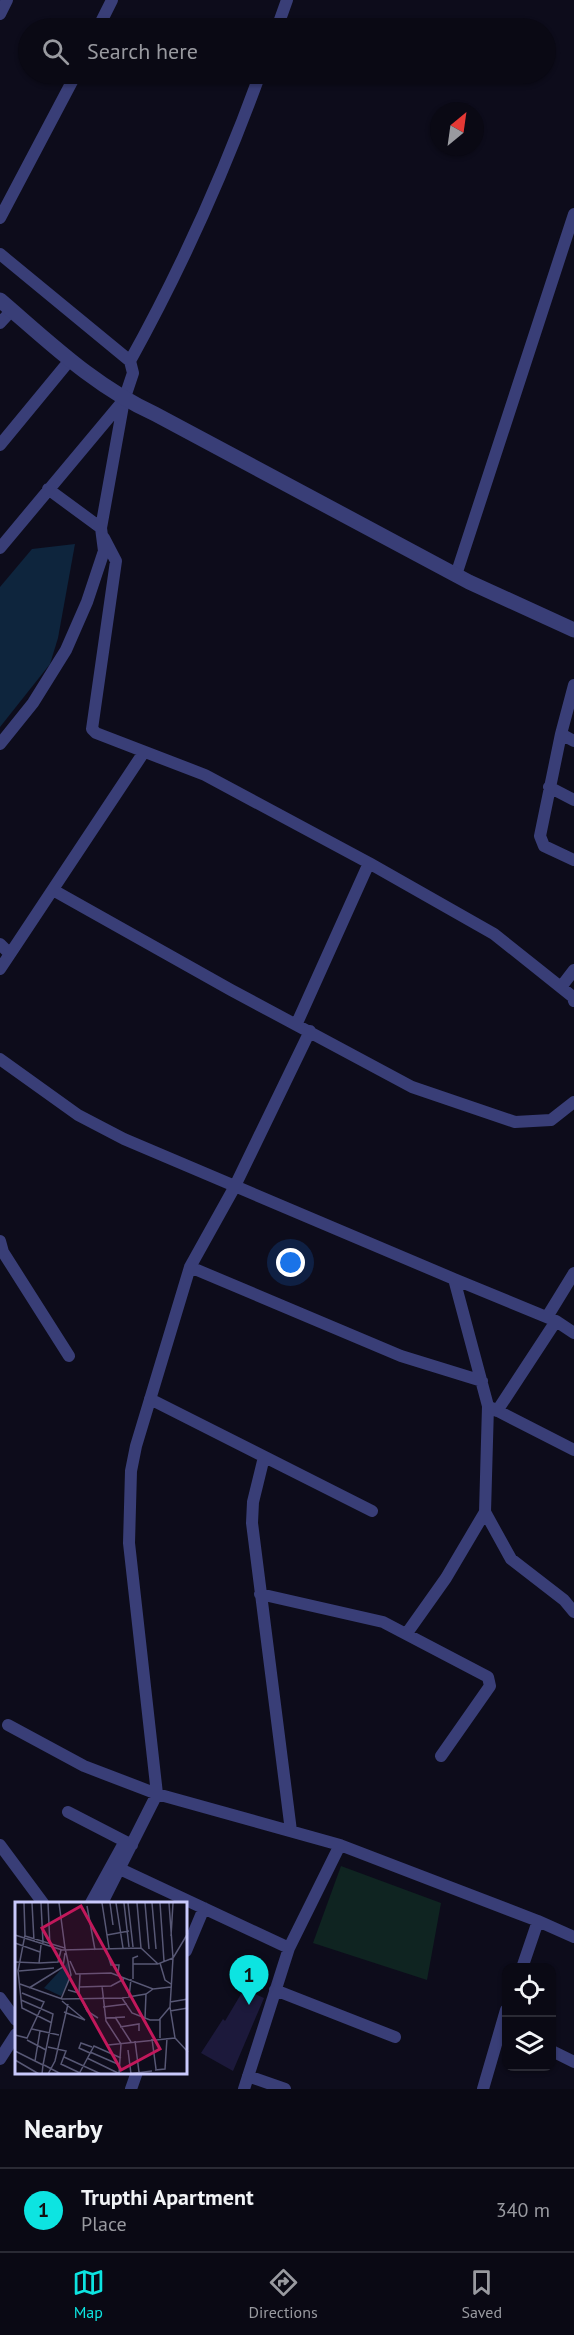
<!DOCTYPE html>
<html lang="en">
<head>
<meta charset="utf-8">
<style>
  body { margin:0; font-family:"PT Sans",sans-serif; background:#181722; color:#f1f3f6 }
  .controls { position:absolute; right:18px; bottom:18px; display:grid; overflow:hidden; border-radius:12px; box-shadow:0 2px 4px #0004 }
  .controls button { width:54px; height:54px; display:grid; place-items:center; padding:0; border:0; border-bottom:2px solid #2a2a34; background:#0a0914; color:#f1f3f6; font:30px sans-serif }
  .compass { position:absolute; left:430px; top:102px; width:54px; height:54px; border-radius:50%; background:#0a0914; box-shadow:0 2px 4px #0004; rotate:29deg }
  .you { position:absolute; left:291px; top:1263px; width:21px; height:21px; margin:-15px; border:4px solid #fff; border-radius:50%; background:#1a73e8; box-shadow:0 0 0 9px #1a73e833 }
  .badge { display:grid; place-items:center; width:39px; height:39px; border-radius:50%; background:#0de4e1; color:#111; font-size:20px; font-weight:700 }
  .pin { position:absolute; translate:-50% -50px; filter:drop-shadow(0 2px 3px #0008) }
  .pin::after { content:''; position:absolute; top:32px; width:21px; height:18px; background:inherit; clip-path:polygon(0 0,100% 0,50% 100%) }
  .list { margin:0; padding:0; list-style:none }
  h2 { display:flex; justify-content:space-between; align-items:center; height:78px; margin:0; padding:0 24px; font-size:26px }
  h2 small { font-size:20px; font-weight:400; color:#999aa0 }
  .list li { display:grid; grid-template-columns:39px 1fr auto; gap:18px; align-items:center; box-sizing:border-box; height:84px; padding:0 24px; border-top:2px solid #2a2a34 }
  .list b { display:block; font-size:22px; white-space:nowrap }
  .list p { margin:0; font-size:20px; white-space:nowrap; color:#999aa0 }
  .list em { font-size:20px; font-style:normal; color:#999aa0 }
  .icon { flex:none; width:33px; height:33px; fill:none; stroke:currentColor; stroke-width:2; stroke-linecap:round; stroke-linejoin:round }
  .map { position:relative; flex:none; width:574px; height:2089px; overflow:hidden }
  .search { position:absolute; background:#0a0914; box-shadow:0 2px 4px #0004; left:18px; right:18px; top:18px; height:66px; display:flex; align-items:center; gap:15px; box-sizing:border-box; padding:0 21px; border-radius:33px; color:#999aa0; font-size:22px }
  .sheet { height:162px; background:#0a0914 }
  nav { display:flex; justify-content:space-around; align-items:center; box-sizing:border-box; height:84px; border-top:2px solid #2a2a34; background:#0a0914; font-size:16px; color:#999aa0 }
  nav a { display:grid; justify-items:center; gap:3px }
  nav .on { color:#0de4e1 }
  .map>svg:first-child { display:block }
  .green { fill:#0f2421 }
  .water { fill:#0e253d }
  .building { fill:#1c193b }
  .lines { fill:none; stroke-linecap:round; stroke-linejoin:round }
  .minor { stroke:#393e77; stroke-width:12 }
  .tertiary { stroke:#393e77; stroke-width:15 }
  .inset-road { fill:none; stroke:#585875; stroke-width:1.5 }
  .view { fill:#c2185b; fill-opacity:0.15; stroke:#c2185b; stroke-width:3 }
  .inset-edge { fill:none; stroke:#c9c9fc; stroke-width:3 }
</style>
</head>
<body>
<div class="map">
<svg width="574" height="2089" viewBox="0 0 574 2089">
  <rect width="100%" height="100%" fill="#0d0c1b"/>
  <path class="green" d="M341,1866l100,37 -14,77 -114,-37z"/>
  <path class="water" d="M75,544l-17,94 -8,26 -50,63v-140l32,-38z"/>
  <path class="building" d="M244,1989l20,9 -31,73 -32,-18 22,-34 2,2z"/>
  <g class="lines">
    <path class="minor" d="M0,14l7,-14
      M98,28l14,-28
      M277,28l10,-28
      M0,218l76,-144
      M0,254l130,107 3,12 -9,27 -23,128 3,23 -17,51 -21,48 -33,53 -33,41
      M0,323l12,-13
      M130,361c51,-92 94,-188 130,-287
      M0,445l70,-85
      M48,489l53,39
      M104,538l12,23 -24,168 4,4 109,42 164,88 125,71 79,63 1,4
      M0,548l122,-146
      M456,575l118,-361
      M574,685l-13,49 -21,102 4,10 30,14
      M561,734l13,7
      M549,787l25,13
      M53,890l178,100 181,97 103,35 36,-2 23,-18
      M0,944l10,10 134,-202
      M0,969l10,-15
      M561,987l13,-17
      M297,1023l72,-160
      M0,1059l78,56 46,24 330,140 34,127 -3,106 26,47 53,41 10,12
      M0,1241l3,11 66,104
      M190,1267l211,89 81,25
      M454,1279l102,42 18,12
      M547,1317l27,-44
      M150,1399l222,112
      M492,1408l82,42
      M497,1411l59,-90
      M264,1457l-11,45 -1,21 39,308
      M260,1594l123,28 105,55 2,9 -49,70
      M407,1633l39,-55 39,-66
      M8,1725l76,41 73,28 183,51 198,76 36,16
      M68,1812l64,33
      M0,1845l43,58
      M120,1869l169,79
      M91,1903l33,-60
      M102,1903l55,-109 -28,-251 2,-72 5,-25 54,-179 44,-79 76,-157
      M186,1951l18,-43
      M522,1968l16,-47
      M275,1990l120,47
      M0,1998l16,22
      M552,2051l22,11
      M0,2059l16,-25
      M248,2076l37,13
      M131,2089l6,-17
      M244,2089l45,-141 51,-103
      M483,2089l23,-79"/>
    <path class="tertiary" d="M0,300c49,42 95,87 155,114l314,168 105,48"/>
  </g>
  <g transform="translate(15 1902)">
    <rect width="172" height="172" fill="#0d0c1b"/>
    <path d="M53,60l1,19 -8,15 -17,-8z" fill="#0e253d"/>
    <path class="inset-road" d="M9,1l1,32 -7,36 4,37 30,15M17,1l2,38M26,1l2,40M33,1l2,43M44,1l6,45M87,1l7,45M95,1l3,22M101,1l7,45M109,1l5,44M113,1l5,44M122,1l4,45M130,1l4,46M137,1l4,46M145,1l4,58M72,4l8,44M173,31l-15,25 -3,49 5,31 13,14M0,33l47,15 79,-2 17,16 15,-6 -4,-55M92,33l22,-4M10,34l40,12 6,27 -10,24M156,34l2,-33M0,41l25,9M91,47l5,16h8l-1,9M55,59l6,13 35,-1 42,16 18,-2M0,60l24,1 2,-18M24,61l19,-1 3,-12M145,61l5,17 6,4M118,62h25M4,69l35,-3M118,77v-21l5,-2M5,82l42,15 60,-1 10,15 18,7h9l11,-13M87,84l4,35 15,23 -2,30M64,85l32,-1 13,-7M14,86l34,-21 2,-14M53,88l11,3 1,-19M114,95l2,-18M107,96l24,-4 7,-5M6,98l32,14 -10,51M67,98l5,11 11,7M47,99l23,19 -21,-8M155,100l18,-3M88,105l24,-3M155,109l18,-3M100,115l16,25M91,116l19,-1M130,116l1,-24M105,125l19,-3v7M17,127l27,6M0,133l12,3 17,-36 -22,-9M145,136v-19M137,137l4,30M12,138l19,10M120,139l4,31M93,143l67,-7M33,145l18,4 -5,13 19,9M113,148l3,24M0,149l28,14 -1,9M75,150l30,13M75,151l-11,-5 2,-5 11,4M49,155l37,17M72,156l33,16M0,158l24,14M20,159l5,-30M29,163l17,9M140,168l10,-1 2,-31M33,172l7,-13 13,-57M64,172l15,-28 27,12M113,172l24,-3"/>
    <path class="view" d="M66,4l79,143 -39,21 -79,-142z"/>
    <rect width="172" height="172" class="inset-edge"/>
  </g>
</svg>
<div class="controls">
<button><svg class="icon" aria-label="locate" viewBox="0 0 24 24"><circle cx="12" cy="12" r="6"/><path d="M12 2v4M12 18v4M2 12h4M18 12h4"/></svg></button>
<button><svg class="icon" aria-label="layers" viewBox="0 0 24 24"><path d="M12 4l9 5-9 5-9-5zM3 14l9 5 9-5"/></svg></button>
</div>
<svg class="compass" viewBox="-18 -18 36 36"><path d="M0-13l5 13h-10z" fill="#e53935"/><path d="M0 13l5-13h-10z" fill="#999aa0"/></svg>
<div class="you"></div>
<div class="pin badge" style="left:249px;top:2005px">1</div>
<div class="search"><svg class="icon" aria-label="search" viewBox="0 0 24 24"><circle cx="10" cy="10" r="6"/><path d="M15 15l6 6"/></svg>Search here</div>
</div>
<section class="sheet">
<h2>Nearby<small></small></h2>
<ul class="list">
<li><span class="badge">1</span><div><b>Trupthi Apartment</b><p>Place</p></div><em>340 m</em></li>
</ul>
</section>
<nav>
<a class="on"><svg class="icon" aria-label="map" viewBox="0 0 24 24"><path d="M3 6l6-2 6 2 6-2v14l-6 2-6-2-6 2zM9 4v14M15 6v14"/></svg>Map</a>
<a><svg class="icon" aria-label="directions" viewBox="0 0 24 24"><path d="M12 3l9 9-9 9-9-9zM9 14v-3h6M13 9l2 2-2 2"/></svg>Directions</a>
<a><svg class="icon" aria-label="saved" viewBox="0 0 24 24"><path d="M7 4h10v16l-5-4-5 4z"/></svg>Saved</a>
</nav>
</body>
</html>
